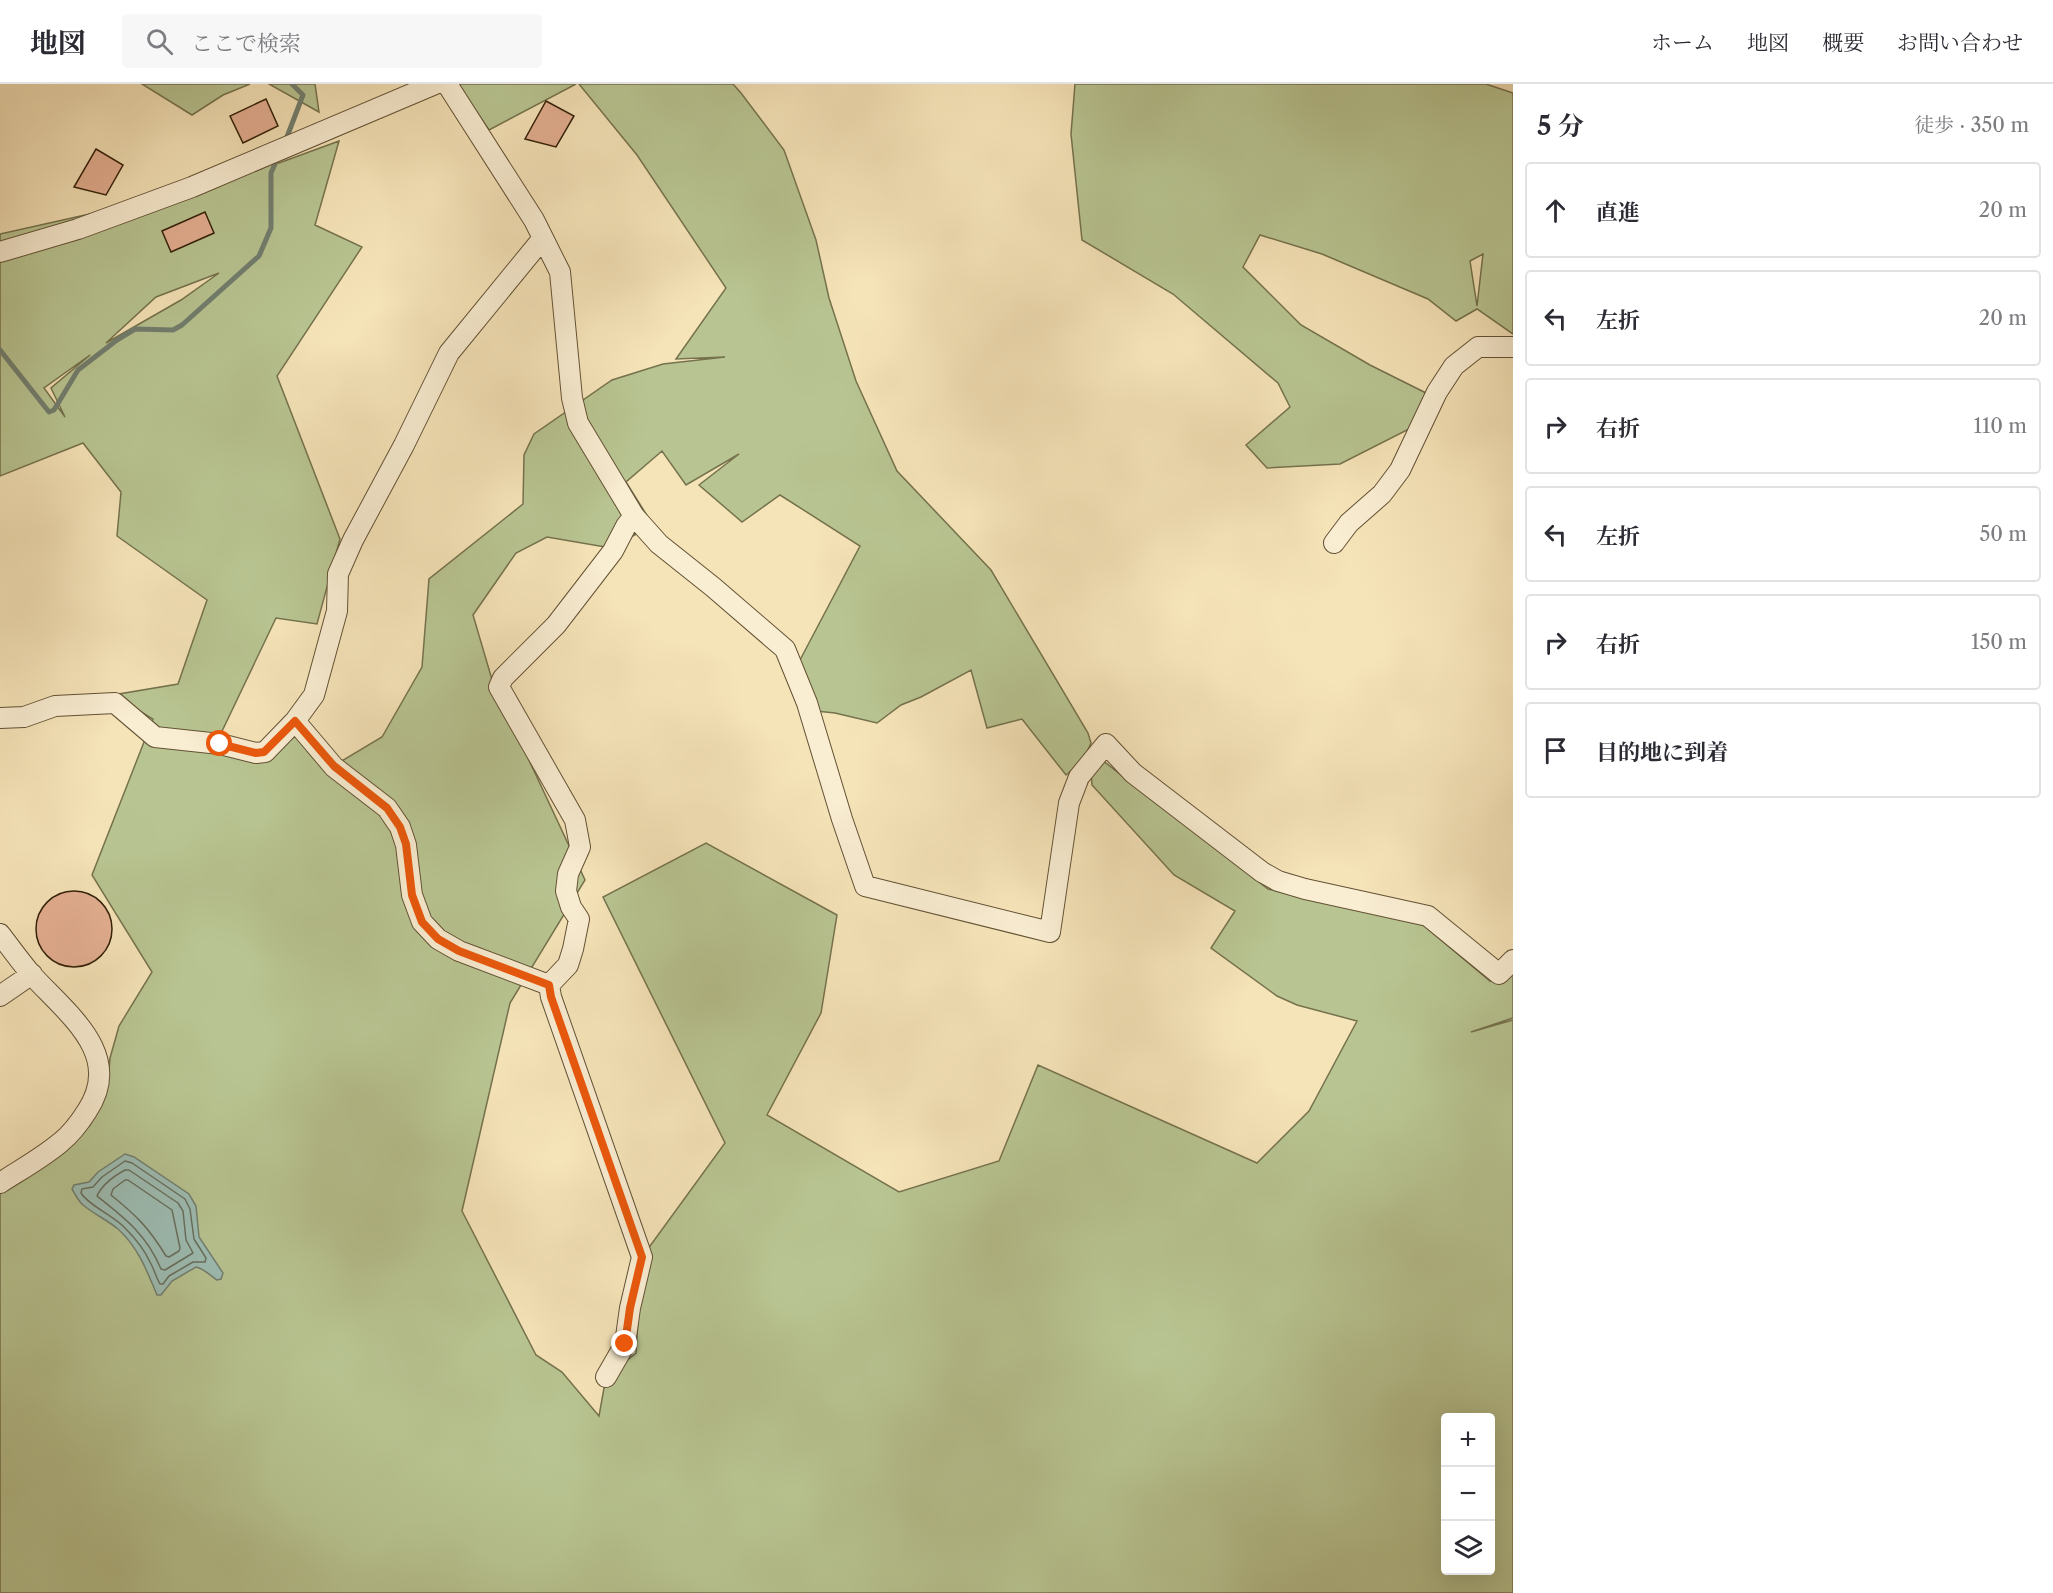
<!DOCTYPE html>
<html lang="ja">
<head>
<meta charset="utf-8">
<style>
  body { margin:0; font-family:"Libre Caslon Text","Noto Serif JP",serif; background:#f7f7f7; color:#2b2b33 }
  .controls { position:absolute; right:18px; bottom:18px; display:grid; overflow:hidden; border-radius:6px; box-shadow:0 6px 24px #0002 }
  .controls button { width:54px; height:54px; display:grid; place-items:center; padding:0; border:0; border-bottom:2px solid #e1e1e2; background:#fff; color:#2b2b33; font:30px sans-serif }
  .stop { position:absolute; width:18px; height:18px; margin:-14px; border:4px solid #ea580c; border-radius:50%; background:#fff }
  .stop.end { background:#ea580c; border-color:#fff; box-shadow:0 2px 6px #0008 }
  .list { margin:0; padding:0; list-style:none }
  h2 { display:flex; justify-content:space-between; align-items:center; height:78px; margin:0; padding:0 24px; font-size:26px }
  h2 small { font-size:20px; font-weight:400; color:#7c7c81 }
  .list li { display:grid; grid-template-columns:39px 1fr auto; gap:18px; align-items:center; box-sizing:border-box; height:96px; margin:0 12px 12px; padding:0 12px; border:2px solid #e1e1e2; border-radius:6px }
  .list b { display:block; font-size:22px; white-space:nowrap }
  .list em { font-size:20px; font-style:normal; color:#7c7c81 }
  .icon { flex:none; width:33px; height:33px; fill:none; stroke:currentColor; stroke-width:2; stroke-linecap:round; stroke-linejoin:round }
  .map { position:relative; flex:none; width:1513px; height:1509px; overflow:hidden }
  header { display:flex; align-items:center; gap:36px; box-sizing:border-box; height:84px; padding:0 30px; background:#fff; border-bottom:2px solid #e1e1e2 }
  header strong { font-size:28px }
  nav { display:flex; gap:33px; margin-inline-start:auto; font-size:21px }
  .search { width:420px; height:54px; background:#f7f7f7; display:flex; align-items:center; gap:15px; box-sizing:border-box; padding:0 21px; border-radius:6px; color:#7c7c81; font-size:22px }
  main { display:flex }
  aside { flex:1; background:#fff }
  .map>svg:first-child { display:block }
  .green { fill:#b8c592; stroke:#75724d; stroke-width:1.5; fill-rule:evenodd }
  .water { fill:#9dbeb5; stroke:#727f70; stroke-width:1.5 }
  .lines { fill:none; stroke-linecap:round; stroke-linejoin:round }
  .shore { stroke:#686f5e; stroke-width:1.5 }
  .stream { stroke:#727f70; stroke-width:5 }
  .building { fill:#e4af92; stroke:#322008; stroke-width:1.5 }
  .minor-casing { stroke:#635134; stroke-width:22 }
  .minor { stroke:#f9edd2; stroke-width:20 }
  .route { stroke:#ea580c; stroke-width:8 }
</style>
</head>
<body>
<header>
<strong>地図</strong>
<div class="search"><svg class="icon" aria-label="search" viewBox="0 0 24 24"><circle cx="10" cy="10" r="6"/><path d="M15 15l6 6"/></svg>ここで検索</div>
<nav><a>ホーム</a><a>地図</a><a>概要</a><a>お問い合わせ</a></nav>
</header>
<main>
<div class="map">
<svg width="1513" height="1509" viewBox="0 0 1513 1509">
  <rect width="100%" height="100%" fill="#f6e4b9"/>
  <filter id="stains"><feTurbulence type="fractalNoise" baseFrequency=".00333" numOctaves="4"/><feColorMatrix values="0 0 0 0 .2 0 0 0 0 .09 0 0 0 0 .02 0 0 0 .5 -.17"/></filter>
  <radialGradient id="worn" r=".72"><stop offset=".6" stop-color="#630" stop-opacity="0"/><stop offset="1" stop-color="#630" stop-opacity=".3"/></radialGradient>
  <path class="green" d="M142,0h108l-27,11 -31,20z
    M269,0h46l4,28z
    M460,0h116l-87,46 -31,-45z
    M579,0h154l8,9 43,57 32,90 13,58 27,83 41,90 94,99 97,163 3,10 -8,18 -17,14 -44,-56 -35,9 -16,-58 -50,27 -20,8 -24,18 -42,-10 -19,-2 -16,-51 60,-114 -80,-51 -38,27 -43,-37 40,-31 -53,31 -24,-34 -36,31 27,43 -42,23 -64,-11 -31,16 -43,62 20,68 92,197 -75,123 -48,208 74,144 26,17 37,44 7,-39 30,-24 6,-96 83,-114 -122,-246 103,-54 131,72 -16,98 -54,102 132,77 100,-31 39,-96 219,98 52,-52 48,-90 -60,-16 -20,-9 -66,-48 24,-37 -61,-36 -82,-90 -1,-12 11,-13 166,129 155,36 67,56 23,-15v52l-42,14 42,-12v573h-1513v-399l55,-37 35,-32 17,-34 3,-33 9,-32 33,-54 -60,-97 61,-156 -40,-24 65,-11 29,-84 -90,-64 4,-44 -38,-49 -83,33v-242l215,-48 50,-23h14l60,-22 -24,84 47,22 -85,129 63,163 -23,85 -41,-6 -62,130 46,14 33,-27 42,30 47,-28 40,-70 7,-88 94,-75 1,-49 10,-21 78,-54 51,-16 62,-7 -49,2 50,-71 -89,-133zM219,189l-38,27 -75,43 50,-46zM90,271l-39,33 14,29 -21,-29zM1446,1334h44v152h-44z
    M1075,0h411l27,9v241l-36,-25 -21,12 -28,-22 -106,-45 -62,-19 -17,32 58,58 69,40 56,28 -11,33 -75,38 -73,4 -21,-23 44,-38 -12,-24 -105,-89 -91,-54 -11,-106zM1483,170l-6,52 -7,-45z"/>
  <path class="water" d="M125,1070l9,3 55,37 7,12 3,31 24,36 -2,6 -4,1c-8,-5 -12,-11 -21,-13l-24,14 -11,14h-4c-10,-24 -19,-48 -39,-66 -11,-9 -24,-15 -35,-24 -5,-4 -8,-11 -11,-16l2,-4 15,-3 9,-10z"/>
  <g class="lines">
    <path class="shore" d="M125,1077l7,2 53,36 5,10 4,30 12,19 -1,4h-12l-24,14 -6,8h-3c-4,-7 -6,-15 -10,-22 -6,-13 -15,-24 -25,-34 -12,-13 -36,-22 -44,-35l1,-4 11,-2 9,-10z
      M125,1086h4l49,33 5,8 3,29 7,13 -28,17 -4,-1c-14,-34 -36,-51 -64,-73 5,-11 17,-20 28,-26z
      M125,1096h3l44,30 8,38 -1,3 -10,6 -3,-1c-17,-28 -29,-40 -55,-61l2,-6z"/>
    <path class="stream" d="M285,58l18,-47 -11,-11
      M0,266l49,62 5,-2 24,-40 39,-30 18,-11 38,1 9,-5 77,-69 12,-28v-55l8,-18"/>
  </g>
  <path class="building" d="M266,15l12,27 -35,17 -13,-27z
    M546,17l28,15 -18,31 -31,-8z
    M96,65l27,16 -17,30 -32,-8z
    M205,128l9,21 -43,19 -9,-21z
    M36 845a38 38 0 1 1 76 0a38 38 0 1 1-76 0Z"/>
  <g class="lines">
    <defs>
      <path id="minor" d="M447,0l87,136 26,52 12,126 6,25 56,93 25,28 54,43 72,62 22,54 35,116 23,67 185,46 19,-129 10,-26 27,-33 27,29 129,99 16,9 27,8 123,27 71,58 14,-14
        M0,168l78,-23 114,-42 243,-103
        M1334,459l15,-20 33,-29 18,-24 37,-78 17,-26 24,-19h35
        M0,634l24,-1 31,-11 60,-3 40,34 65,7 36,9 9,-1 30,-31 19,-26 23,-84 1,-37 15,-34 51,-95 45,-92 94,-115
        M295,637l39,46 53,41 13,19 6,18 6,50 10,27 16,17 21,12 90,34
        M0,850c10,13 20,27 31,40 35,39 94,80 56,137 -7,11 -16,23 -26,31 -19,16 -41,28 -61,41
        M549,901l19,-20 5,-16 6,-30 -8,-12 -5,-16 2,-17 12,-27 -5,-27 -76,-133 4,-9 53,-53 57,-74 13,-25 8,-10
        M549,901l2,12 91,260 -12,51 -5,36 -19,33
        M0,912l32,-22"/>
    </defs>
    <use href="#minor" class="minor-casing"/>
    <use href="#minor" class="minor"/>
  </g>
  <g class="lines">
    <path class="route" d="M220,660l36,9 8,-1 31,-31 39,45 53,42 13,19 6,17 6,51 10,27 16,17 21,12 90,34 2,12 91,260 -12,51 -5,36"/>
  </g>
  <rect width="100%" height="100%" filter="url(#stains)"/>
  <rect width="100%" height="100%" fill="url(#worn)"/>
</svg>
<div class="controls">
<button>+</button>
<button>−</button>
<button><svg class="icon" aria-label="layers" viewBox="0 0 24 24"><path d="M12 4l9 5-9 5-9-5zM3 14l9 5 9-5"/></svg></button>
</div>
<div class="stop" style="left:220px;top:660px"></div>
<div class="stop end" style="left:625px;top:1260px"></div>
</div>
<aside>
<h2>5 分<small>徒歩 · 350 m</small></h2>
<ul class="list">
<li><svg class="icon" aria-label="ahead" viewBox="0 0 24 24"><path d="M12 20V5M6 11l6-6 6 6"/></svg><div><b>直進</b></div><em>20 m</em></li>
<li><svg class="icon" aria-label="left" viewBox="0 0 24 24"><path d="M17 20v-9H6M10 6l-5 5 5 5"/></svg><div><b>左折</b></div><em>20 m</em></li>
<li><svg class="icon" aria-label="right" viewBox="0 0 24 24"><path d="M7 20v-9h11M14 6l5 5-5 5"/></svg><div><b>右折</b></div><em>110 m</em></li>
<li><svg class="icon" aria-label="left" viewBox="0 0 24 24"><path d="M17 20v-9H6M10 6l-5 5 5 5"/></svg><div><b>左折</b></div><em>50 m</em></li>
<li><svg class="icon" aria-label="right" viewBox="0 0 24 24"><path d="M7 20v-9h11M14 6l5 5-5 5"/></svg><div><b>右折</b></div><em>150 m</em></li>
<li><svg class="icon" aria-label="arrive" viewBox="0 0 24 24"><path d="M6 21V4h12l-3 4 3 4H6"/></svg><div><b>目的地に到着</b></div></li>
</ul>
</aside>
</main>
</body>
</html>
